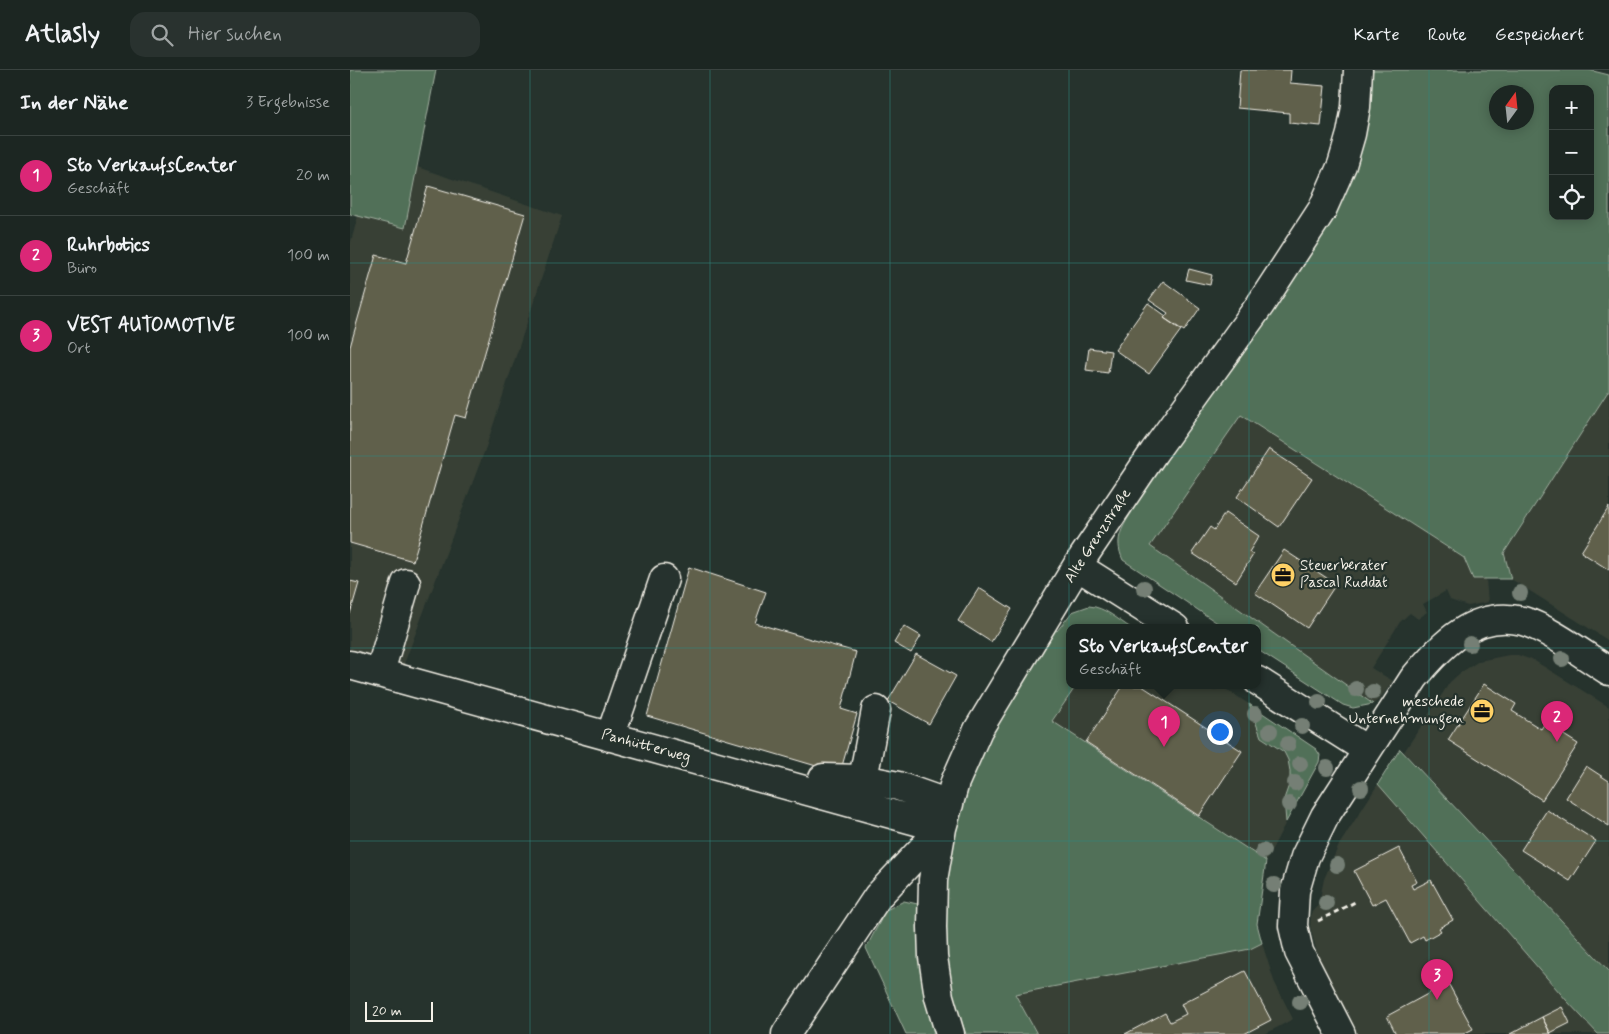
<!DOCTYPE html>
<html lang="de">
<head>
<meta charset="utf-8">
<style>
  body { margin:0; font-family:Mynerve,sans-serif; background:#29322f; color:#f1f3f6 }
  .controls { position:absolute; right:15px; top:15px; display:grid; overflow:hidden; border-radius:10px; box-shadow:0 2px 12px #0003 }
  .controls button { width:45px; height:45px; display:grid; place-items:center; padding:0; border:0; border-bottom:1px solid #3a4340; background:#1c2622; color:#f1f3f6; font:25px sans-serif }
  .compass { position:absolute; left:1139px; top:15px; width:45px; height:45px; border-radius:50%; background:#1c2622; box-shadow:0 2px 12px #0003; rotate:15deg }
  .scale { position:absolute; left:15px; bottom:12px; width:68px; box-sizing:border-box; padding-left:5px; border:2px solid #f4f1e8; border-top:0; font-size:14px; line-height:18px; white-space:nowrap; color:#f4f1e8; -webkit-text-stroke:4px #26332d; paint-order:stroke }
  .you { position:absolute; left:869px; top:661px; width:18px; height:18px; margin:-12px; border:4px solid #fff; border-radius:50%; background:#1a73e8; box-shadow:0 0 0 8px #1a73e833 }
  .badge { display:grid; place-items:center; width:32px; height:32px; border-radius:50%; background:#db2777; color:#fff; font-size:16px; font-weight:700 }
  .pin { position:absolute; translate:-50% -41px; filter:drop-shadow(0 1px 2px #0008) }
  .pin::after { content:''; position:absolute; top:26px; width:18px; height:15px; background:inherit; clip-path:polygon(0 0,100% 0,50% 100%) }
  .popup { position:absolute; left:716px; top:554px; width:195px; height:65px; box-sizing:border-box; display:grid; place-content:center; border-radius:10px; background:#1c2622; filter:drop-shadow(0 1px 4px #0005); font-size:16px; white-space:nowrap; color:#a0a5a5 }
  .popup b { font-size:19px; color:#f1f3f6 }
  .popup::after { content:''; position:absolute; left:50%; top:100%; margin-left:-10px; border:10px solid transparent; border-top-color:#1c2622 }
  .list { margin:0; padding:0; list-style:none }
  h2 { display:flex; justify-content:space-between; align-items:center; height:65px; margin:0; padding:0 20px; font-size:21px }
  h2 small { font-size:16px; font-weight:400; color:#a0a5a5 }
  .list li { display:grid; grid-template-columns:32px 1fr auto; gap:15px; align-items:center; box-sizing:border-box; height:80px; padding:0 20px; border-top:1px solid #3a4340 }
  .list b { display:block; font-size:19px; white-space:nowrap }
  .list p { margin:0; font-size:16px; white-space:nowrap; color:#a0a5a5 }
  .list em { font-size:16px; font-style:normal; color:#a0a5a5 }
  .icon { flex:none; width:28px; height:28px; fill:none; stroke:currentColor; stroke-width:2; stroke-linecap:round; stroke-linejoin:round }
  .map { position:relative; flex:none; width:1259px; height:964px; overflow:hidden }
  header { display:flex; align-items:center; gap:30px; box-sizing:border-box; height:70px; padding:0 25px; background:#1c2622; border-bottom:1px solid #3a4340 }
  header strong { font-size:24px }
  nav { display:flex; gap:28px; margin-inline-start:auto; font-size:18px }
  .search { width:350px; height:45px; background:#29322f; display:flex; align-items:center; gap:12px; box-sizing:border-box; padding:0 18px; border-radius:15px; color:#a0a5a5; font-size:19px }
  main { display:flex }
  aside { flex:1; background:#1c2622 }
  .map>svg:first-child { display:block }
  .built { fill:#374036 }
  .green { fill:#517058; stroke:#a2b0a0; fill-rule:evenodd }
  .building { fill:#60604b; stroke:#f4f1e8 }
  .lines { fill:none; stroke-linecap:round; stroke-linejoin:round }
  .minor-casing { stroke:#f4f1e8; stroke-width:31 }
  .path { stroke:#f4f1e8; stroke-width:3; stroke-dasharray:5 4; stroke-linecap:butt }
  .minor { stroke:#26332d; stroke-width:28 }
  .tree { fill:#747f74 }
  .grid { fill:none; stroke:#318880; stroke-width:1; stroke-opacity:0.55 }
  .labels { text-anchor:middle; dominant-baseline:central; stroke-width:4.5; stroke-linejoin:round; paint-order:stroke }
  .street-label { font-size:15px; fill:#f4f1e8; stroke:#26332d }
  .poi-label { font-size:15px; fill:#f4f1e8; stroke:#26332d; text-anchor:start }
</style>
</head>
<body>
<header>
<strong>Atlasly</strong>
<div class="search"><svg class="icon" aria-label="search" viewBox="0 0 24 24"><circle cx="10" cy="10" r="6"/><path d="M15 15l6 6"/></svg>Hier suchen</div>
<nav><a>Karte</a><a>Route</a><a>Gespeichert</a></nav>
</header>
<main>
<aside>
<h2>In der Nähe<small>3 Ergebnisse</small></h2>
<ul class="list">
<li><span class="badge">1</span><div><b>Sto VerkaufsCenter</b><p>Geschäft</p></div><em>20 m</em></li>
<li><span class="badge">2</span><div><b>Ruhrbotics</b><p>Büro</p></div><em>100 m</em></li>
<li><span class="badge">3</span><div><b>VEST AUTOMOTIVE</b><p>Ort</p></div><em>100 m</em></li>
</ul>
</aside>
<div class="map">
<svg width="1259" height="964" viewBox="0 0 1259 964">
  <rect width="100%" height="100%" fill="#26332d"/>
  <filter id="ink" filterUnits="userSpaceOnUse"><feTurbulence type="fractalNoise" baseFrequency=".02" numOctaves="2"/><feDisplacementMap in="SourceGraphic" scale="10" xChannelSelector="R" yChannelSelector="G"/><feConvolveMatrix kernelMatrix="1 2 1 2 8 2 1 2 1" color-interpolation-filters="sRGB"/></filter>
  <g filter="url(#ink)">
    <path class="built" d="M67,97l145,49 -76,231 -85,225 -51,-12v-415l8,-29 47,12z
      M1259,320v251l-98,-62 -7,-25z
      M891,344l220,142 3,2 9,21h13l2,23 -20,4 -18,-6 -4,-9 -23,13 4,8 -9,7 -8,-6 -10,9 -29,46 22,13 -13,18 -7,5 -224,-158z
      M1159,585h9l11,4 1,-1 79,49v264l-205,-219 46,-70 10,-9 19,-12z
      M726,616h130l8,5 7,-5 28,18 12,33 23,16 4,7 2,11v11l-6,17 2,23 -20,39 -214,-140z
      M1028,714l189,217 31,33h-242l-37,-74 -9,-33 1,-14 8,-9 5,-25 15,-34z
      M912,873l12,38 19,38 -28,15h-228l-22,-40 235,-45z"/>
    <path class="green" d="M0,0h86l-31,158 -55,-14z
      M1020,0h219l20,5v315l-105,163 7,26h-38l-9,-21 -3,-2 -220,-141 -91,131 223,158 -20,4 -10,-3 -85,-55v-22h-33l-102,-68c-10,-22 0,-33 11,-52l-6,-4 165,-226zM1203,19h37v127h-37zM1146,22h30v30h-30z
      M739,536c16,1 29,14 42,22h-61v58h6l-24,35 214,140 -9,63 5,19 -12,6 -235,45 22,40h-71l-13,-35 -7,-40 -2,-74 10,-55 14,-49 22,-49 61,-105 6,4 15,-19z
      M899,634l67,45 4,6 -1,7 -33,60 -2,-23 6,-17v-11l-2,-11 -4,-8 -23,-15z
      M1050,679l209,222v63h-11l-31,-33 -189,-217z
      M554,831l18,4 14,129h-30l-40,-86 20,-38z"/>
    <path class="building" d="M890,0h51l-1,13 35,3 -4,40 -32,-3v-10l-52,-5z
      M78,116l97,28 -59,204 -11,-3 -42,146 -63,-18v-196l26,-92 30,8z
      M839,199l23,6 -2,10 -24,-5z
      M813,211l37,27 -16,23 -20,-13 4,-5 -19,-13z
      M798,233l18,13 -2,2 17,12 -32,44 -34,-24z
      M739,278l22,3 -3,22 -22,-3z
      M919,379l43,29 -33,49 -42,-30z
      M1259,437v63l-28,-18z
      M875,443l34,23 -10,16 4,3 -17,27 -44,-29 18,-26 4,3z
      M934,480l52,34 -29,44 -52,-35z
      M339,497l77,25 -11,31 101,29 -15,57 16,5 -17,59 -193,-57z
      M0,511l9,2 -9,31z
      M629,518l33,21 -21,33 -33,-21z
      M554,556l17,10 -10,17 -17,-10z
      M566,584l40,22 -27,48 -41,-23z
      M1134,614l32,20 -4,7 29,18 4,-6 33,21 -36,56 -94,-60z
      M773,616h19l100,65 -43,65 -113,-74z
      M1236,696l23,15v45l-43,-28z
      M1197,740l49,31 -26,40 -49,-31z
      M1049,778l18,34 -6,3 2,4 18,-9 22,40 -14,8 2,3 -16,9 -2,-4 -13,7 -24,-45 -14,7 -18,-34z
      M895,901l26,49 -27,14h-119l40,-21 5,9 16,-8 -5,-10z
      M1098,913l25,46 -10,5h-67l-9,-18z
      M1212,937l8,16 -20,10 -8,-16z
      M1192,947l9,17h-41z"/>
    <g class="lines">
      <defs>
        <path id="minor" d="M727,496l98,62
          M0,595l592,163
          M30,602l26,-89
          M908,611l109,69
          M260,667l54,-158
          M513,709l13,-69
          M468,724l5,-16 40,1 35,7 51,18
          M436,964l92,-138 64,-68
          M600,964l-11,-37 -6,-40 -1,-30 1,-47 9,-52 13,-46 23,-52 99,-164 77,-114 106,-147 62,-95 20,-45 9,-31 5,-27 2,-37
          M991,964l-42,-82 -6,-26 2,-35 10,-34 20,-41 89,-138c27,-33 61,-69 109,-57 25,7 62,35 86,50"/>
      </defs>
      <use href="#minor" class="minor-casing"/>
      <path class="path" d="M968,851l37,-19"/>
      <use href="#minor" class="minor"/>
    </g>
    <g class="tree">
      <circle cx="794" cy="518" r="8"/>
      <circle cx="1170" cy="523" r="8"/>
      <circle cx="1120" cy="574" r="8"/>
      <circle cx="1212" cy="589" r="8"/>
      <circle cx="1006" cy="619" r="8"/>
      <circle cx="1023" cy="622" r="8"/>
      <circle cx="969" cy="632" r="8"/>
      <circle cx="905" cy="644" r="8"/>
      <circle cx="952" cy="656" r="8"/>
      <circle cx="920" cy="661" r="8"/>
      <circle cx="938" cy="674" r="8"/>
      <circle cx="950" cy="694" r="8"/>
      <circle cx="977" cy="698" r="8"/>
      <circle cx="945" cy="713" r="8"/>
      <circle cx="1011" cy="718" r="8"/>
      <circle cx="939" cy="734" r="8"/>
      <circle cx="913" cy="781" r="8"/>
      <circle cx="987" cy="795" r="8"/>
      <circle cx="924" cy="815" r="8"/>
      <circle cx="976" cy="833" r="8"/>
      <circle cx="950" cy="932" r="8"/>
    </g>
  </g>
  <path class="grid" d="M180,0v964M360,0v964M540,0v964M719,0v964M899,0v964M1079,0v964M0,193h1259M0,386h1259M0,578h1259M0,771h1259"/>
  <defs>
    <symbol id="office-disc" viewBox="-11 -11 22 22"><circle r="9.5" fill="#ffd166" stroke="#26332d"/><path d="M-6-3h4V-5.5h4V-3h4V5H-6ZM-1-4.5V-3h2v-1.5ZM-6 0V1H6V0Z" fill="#111"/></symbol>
  </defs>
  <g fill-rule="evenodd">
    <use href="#office-disc" x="919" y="491" width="28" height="28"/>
    <use href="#office-disc" x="1118" y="627" width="28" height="28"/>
  </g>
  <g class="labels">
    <g class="street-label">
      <text transform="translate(748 466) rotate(-57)">Alte Grenzstraße</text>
      <text transform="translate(296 676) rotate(15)">Panhütterweg</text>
    </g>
    <g class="poi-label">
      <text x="950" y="496">Steuerberater<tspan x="950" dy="17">Pascal Ruddat</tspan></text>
      <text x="1114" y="632" text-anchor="end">meschede<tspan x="1114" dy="17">Unternehmungen</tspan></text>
    </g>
  </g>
</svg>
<div class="controls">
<button>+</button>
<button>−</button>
<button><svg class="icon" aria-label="locate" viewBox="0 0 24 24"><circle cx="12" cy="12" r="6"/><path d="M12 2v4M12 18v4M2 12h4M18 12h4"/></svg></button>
</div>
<svg class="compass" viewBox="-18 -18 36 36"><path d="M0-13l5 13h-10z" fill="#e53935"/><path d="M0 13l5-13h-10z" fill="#a0a5a5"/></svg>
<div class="scale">20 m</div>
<div class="you"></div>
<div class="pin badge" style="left:814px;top:677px">1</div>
<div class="popup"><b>Sto VerkaufsCenter</b>Geschäft</div>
<div class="pin badge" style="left:1207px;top:672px">2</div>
<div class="pin badge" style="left:1087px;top:930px">3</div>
</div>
</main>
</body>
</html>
